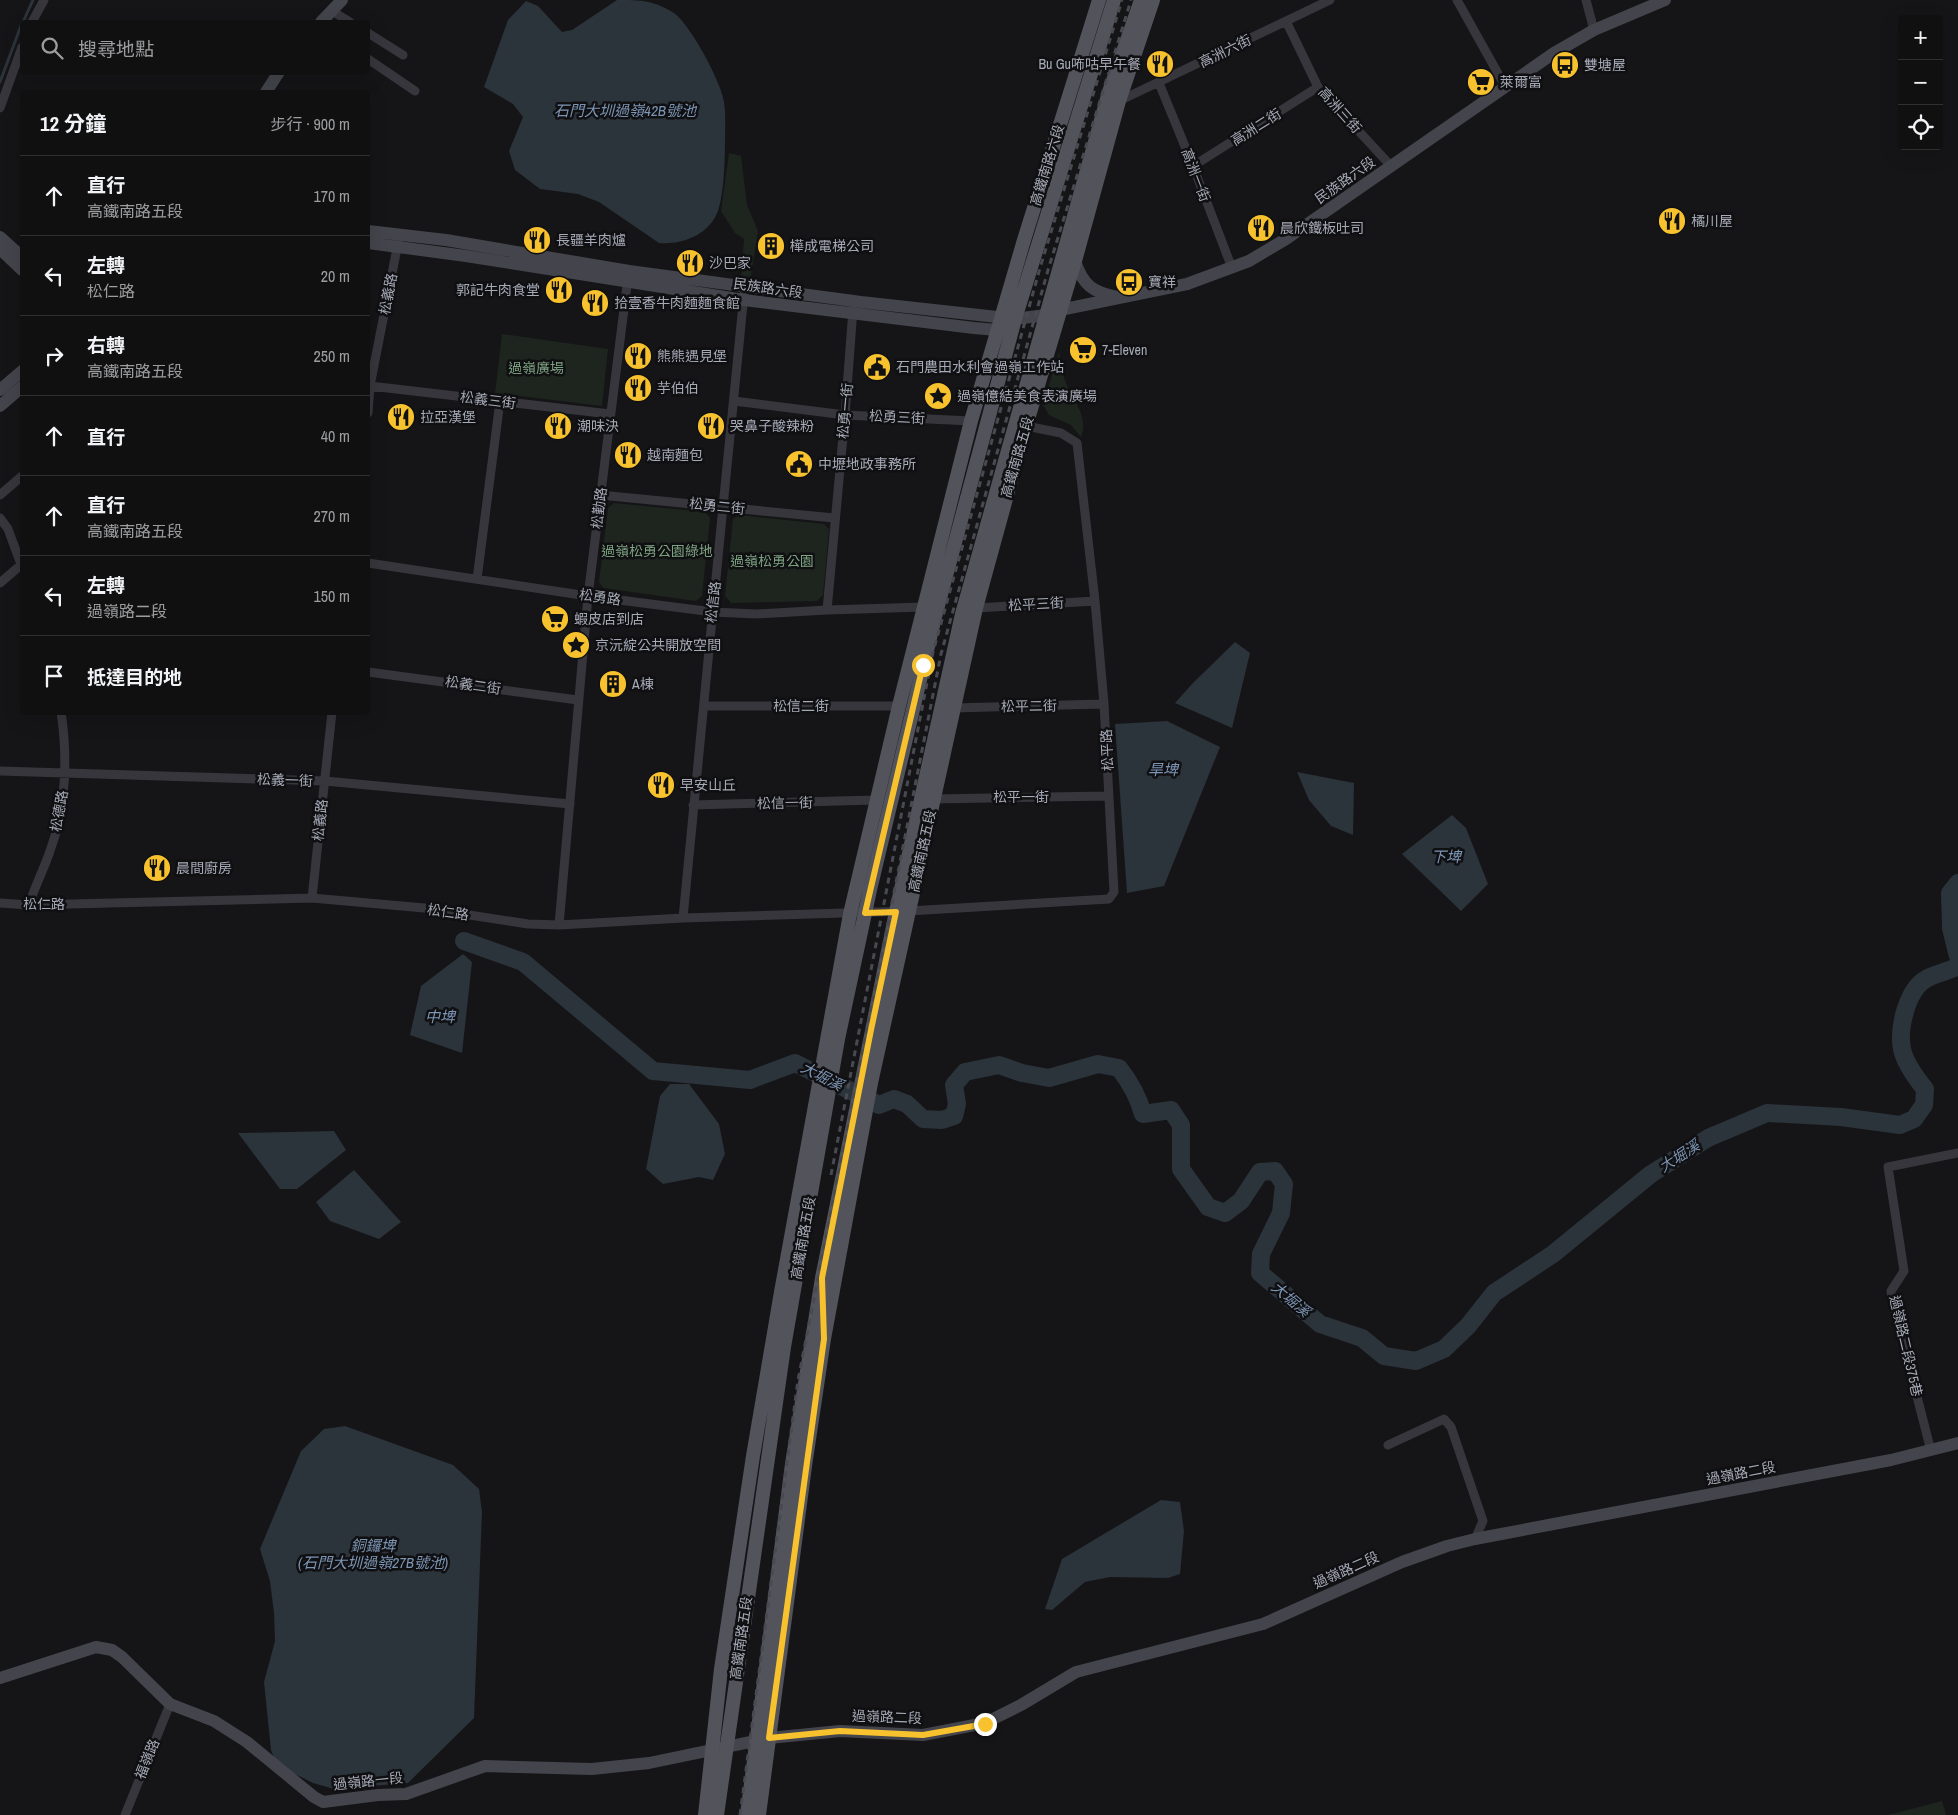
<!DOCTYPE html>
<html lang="zh-TW">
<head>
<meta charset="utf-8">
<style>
  body { margin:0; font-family:"Archivo Narrow","Noto Sans TC",sans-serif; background:#1e1e1f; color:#f1f3f6 }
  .controls { position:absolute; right:15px; top:15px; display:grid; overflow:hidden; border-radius:5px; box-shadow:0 5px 20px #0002 }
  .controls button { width:45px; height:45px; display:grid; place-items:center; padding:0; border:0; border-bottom:1px solid #303031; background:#101011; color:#f1f3f6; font:25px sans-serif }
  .stop { position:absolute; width:15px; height:15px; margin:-11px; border:4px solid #f7c22d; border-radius:50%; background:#fff }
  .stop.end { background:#f7c22d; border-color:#fff; box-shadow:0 1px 5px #0008 }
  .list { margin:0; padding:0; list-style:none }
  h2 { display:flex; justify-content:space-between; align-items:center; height:65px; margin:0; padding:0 20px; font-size:21px }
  h2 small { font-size:16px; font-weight:400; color:#9c9d9f }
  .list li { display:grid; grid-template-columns:32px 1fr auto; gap:15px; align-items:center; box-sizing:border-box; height:80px; padding:0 20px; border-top:1px solid #303031 }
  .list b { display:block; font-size:19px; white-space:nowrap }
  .list p { margin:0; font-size:16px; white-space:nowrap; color:#9c9d9f }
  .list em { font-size:16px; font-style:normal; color:#9c9d9f }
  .icon { flex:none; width:28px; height:28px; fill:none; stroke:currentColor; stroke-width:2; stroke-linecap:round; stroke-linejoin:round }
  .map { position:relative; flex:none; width:1958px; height:1815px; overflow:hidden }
  .search { position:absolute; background:#101011; box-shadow:0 5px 20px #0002; left:20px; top:20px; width:350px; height:55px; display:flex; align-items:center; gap:12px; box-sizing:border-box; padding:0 18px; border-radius:5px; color:#9c9d9f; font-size:19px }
  .panel { position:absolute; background:#101011; box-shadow:0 5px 20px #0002; left:20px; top:90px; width:350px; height:625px; border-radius:5px }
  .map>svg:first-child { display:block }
  .green { fill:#1d251e }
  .water { fill:#2b333b }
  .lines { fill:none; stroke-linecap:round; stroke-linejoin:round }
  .stream { stroke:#2b333b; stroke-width:3 }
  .river { stroke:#2b333b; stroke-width:18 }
  .street { stroke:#36363c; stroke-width:9 }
  .secondary { stroke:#44454c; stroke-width:12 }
  .primary { stroke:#52535b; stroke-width:14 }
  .rail { stroke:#494a51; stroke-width:3; stroke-dasharray:6 5; stroke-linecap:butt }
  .route { stroke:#f7c22d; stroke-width:6 }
  .labels { text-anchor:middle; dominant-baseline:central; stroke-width:5; stroke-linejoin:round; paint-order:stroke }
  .street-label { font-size:14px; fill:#a6aab7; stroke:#101012 }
  .poi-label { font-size:14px; fill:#a6aab7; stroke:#101012; text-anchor:start }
  .park-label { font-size:14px; fill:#7da382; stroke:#101012 }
  .water-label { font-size:15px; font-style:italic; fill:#7c95b4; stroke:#101012 }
</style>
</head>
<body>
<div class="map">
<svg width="1958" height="1815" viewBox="0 0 1958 1815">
  <rect width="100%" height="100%" fill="#151517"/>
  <path class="green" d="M729,153l12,3 6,49 11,26 -8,50 -9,-1 3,-41 -9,-6 -14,-22z
    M502,334l106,15 -6,57 -107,-13z
    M1059,352c2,10 3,21 7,31 7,19 23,32 15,54l-10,-12 -22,-10 -6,-10z
    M614,503l91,9 5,6 -8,78 -6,5 -93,-13 -4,-6 9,-74z
    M739,515l85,9 5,5 -6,66 -6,6 -86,2 -6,-7 8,-77z
    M1942,1801l4,14h-58z"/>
  <path class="water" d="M617,0c24,0 36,0 57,13 16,11 48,70 50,89 2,12 1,25 1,38 0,18 -1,54 -7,71 -9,24 -36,34 -59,32l-60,-41 -21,-8 -38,-5 -25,-19 -6,-19 14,-34 -10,-13 -29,-17 24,-67 18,-19 12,5 24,26 10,-2z
    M1235,642l15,11 -18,75 -57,-25 17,-19z
    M1167,721l53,26 -56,139 -37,7 -12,-169z
    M1297,772l57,11 -1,52 -22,-9 -22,-26z
    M1452,815l14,13 22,56 -27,27 -59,-57z
    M463,954l9,8 -10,91 -52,-18 11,-49z
    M670,1084h19l30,40 6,30 -12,26 -14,-3 -36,7 -17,-15 14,-73z
    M334,1131l12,19 -49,39h-17l-42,-56z
    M354,1170l47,52 -22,17 -49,-18 -14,-19z
    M345,1426l108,39 26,24 3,23 -8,206 -66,65 -74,6 -21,-6 -36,-18 -6,-15 -7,-68 11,-41 -1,-28 -4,-32 -10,-32 41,-98 23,-22z
    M1161,1500l19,2 4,29 -4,43 -12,4 -58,-1 -25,5 -33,28 -7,-1 17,-50z"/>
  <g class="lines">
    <path class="stream" d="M23,22l10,-22
      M0,82l22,-59"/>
    <path class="river" d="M1958,883l-8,10 1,35 7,28
      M464,941l59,21 130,109 97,9 45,-17 84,42 15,-6 13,5 16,15 19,1 12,-4 3,-12 -3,-19 11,-13 34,-7 23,8 27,5 49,-14 21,4c11,14 19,28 24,46l28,-4 10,15v44l27,38 17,6 16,-12 19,-29 15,-1 9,13 -3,29 -20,41 -1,19 60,51 42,14 22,18 32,5 28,-12 24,-23 26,-33 59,-39 98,-80 57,-36 59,-25 74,4 59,8 14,-6 10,-14 1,-16c-9,-11 -20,-26 -23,-40 -4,-21 5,-59 24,-70 10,-6 22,-7 32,-13"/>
    <path class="street" d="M1457,0l48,86
      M1586,0l8,30
      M332,11l18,11
      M1286,21l32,66 73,79
      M32,22l12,-22
      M368,33l35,22
      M368,59l47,32
      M1159,83l34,83 39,102
      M1119,101l211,-101
      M0,108l22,-61
      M1193,166l125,-79
      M368,384l2,2 240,28
      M734,401l111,14 126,6
      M368,413l2,-27 28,-143
      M0,495l22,-19
      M600,495l234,23
      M0,518l8,11 14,38
      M368,563l220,33 125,16 43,2 71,-4 97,-3
      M477,579l23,-178
      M0,583l22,-19
      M976,608l119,-7
      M827,610l18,-195 8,-106
      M368,672l210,28
      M704,706h195
      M953,708l151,-4
      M0,771l325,10 245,23
      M933,799l176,-3
      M693,805l183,-5
      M312,898l20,-186
      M0,903l29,2 283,-7 112,10 104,16 31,1 124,-7 226,-7 200,-12 5,-7 -10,-188 -9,-103 -18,-158 -16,-10 -35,-7
      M29,905c6,-19 15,-36 21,-54 16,-43 18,-93 11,-139
      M683,918c19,-208 41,-416 61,-624
      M559,925l29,-329 40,-319
      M1388,1445l56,-26 7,8 32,94 -8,18
      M1931,1451l-39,-152 -1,-8 13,-20 -16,-104 70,-14
      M125,1815l45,-111"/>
    <path class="secondary" d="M321,22l21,-22
      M266,92l13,-20
      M368,231l78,9 183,31 232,31 154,17 31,-4 14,-5 127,-26 62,-23 37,-22 268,-186 40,-23 71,-30
      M0,237l22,20
      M368,243l98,13 278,44 230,28 23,2 8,-5
      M0,249l22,21
      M1075,261c8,24 17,31 42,36
      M0,390l22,-19
      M0,406l22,-19
      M0,1678l96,-31 16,3 10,7 48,47 44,17 33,21 67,55 9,5 55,-7 28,-1 79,-28 107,3 57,-6 120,-25 71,-7 83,4 62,-12 36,-18 55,-33 187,-48 139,-62 45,-16 28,-7 416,-79 67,-17"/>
    <path class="primary" d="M705,1815l16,-146 32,-213 28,-164 69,-378 49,-208 72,-285 53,-181 75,-240
      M717,1815l67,-468 54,-308 32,-149 65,-273 80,-298 99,-319
      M747,1815l45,-351 30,-186 74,-366 66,-298 147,-522 32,-92
      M759,1815l46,-349 19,-127 47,-256 105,-475 50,-182 49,-165 44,-160 34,-101"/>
    <path class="rail" d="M831,1175l102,-523 107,-384 82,-268
      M740,1815l58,-435 143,-726 107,-384 83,-270"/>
  </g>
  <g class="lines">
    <path class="route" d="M923,665l-58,248 31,-1 -25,118 -49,248 2,61 -55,399 71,-7 83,4 62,-11"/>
  </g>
  <defs>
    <symbol id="restaurant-disc" viewBox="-11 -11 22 22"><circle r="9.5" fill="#f7c22d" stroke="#101012"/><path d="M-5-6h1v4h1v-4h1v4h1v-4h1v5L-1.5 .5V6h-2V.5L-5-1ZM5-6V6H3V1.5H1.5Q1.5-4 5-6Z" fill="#111"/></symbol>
    <symbol id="bus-disc" viewBox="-11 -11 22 22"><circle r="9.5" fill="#f7c22d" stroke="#101012"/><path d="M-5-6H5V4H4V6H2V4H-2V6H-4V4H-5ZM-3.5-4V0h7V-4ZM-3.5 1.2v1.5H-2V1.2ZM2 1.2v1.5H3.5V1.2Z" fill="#111"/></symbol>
    <symbol id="supermarket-disc" viewBox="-11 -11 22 22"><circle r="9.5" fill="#f7c22d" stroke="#101012"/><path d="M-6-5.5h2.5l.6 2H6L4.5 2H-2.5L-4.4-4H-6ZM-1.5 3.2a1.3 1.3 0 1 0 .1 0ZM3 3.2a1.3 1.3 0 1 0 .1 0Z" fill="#111"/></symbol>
    <symbol id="building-disc" viewBox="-11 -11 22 22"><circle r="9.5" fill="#f7c22d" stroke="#101012"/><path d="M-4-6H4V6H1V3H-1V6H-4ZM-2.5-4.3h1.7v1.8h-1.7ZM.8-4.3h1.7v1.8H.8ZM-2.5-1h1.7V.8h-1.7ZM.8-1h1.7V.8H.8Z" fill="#111"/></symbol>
    <symbol id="civic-disc" viewBox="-11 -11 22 22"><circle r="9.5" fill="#f7c22d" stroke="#101012"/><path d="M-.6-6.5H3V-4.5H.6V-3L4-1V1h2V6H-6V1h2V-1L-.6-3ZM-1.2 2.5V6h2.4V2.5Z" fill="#111"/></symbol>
    <symbol id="sight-disc" viewBox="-11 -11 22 22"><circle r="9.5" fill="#f7c22d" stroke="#101012"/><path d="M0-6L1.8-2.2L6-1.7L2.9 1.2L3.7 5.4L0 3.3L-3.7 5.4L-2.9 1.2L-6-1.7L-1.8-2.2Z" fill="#111"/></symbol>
  </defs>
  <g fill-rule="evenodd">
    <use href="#restaurant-disc" x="1144" y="48" width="32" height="32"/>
    <use href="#bus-disc" x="1549" y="49" width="32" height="32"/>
    <use href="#supermarket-disc" x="1465" y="66" width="32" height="32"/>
    <use href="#restaurant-disc" x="1656" y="205" width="32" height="32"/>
    <use href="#restaurant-disc" x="1245" y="212" width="32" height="32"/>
    <use href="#restaurant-disc" x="521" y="224" width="32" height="32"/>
    <use href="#building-disc" x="755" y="230" width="32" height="32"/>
    <use href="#restaurant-disc" x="674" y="247" width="32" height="32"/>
    <use href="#bus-disc" x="1113" y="266" width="32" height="32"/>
    <use href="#restaurant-disc" x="543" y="274" width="32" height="32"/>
    <use href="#restaurant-disc" x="579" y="287" width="32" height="32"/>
    <use href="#supermarket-disc" x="1067" y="334" width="32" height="32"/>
    <use href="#restaurant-disc" x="622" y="340" width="32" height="32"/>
    <use href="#civic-disc" x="861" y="351" width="32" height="32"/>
    <use href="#restaurant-disc" x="622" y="372" width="32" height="32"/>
    <use href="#sight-disc" x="922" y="380" width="32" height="32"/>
    <use href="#restaurant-disc" x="385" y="401" width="32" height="32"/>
    <use href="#restaurant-disc" x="542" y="410" width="32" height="32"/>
    <use href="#restaurant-disc" x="695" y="410" width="32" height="32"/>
    <use href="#restaurant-disc" x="612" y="439" width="32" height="32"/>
    <use href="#civic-disc" x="783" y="448" width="32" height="32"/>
    <use href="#supermarket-disc" x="539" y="603" width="32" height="32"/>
    <use href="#sight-disc" x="560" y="629" width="32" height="32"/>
    <use href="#building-disc" x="597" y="668" width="32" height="32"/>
    <use href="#restaurant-disc" x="645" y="769" width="32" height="32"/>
    <use href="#restaurant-disc" x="141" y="852" width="32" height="32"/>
  </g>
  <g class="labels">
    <g class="street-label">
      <text transform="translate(1225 51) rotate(-26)">高洲六街</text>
      <text transform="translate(1340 110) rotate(48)">高洲三街</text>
      <text transform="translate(1256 127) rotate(-32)">高洲二街</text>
      <text transform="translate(1047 165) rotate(-73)">高鐵南路六段</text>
      <text transform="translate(1196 175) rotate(69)">高洲一街</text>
      <text transform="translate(1345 180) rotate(-35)">民族路六段</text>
      <text transform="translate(768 288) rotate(8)">民族路六段</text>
      <text transform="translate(388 294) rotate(-79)">松義路</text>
      <text transform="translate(488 400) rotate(7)">松義三街</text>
      <text transform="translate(845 411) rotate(-85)">松勇一街</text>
      <text transform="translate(897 417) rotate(3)">松勇三街</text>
      <text transform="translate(1017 457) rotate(-74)">高鐵南路五段</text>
      <text transform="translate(717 506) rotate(6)">松勇二街</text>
      <text transform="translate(599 508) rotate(-83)">松勤路</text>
      <text transform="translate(600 597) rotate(8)">松勇路</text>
      <text transform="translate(713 602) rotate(-83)">松信路</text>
      <text transform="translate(1036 604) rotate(-3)">松平三街</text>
      <text transform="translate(473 685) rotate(8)">松義二街</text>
      <text x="801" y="706">松信二街</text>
      <text transform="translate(1029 706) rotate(-1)">松平二街</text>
      <text transform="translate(1107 750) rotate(-93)">松平路</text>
      <text transform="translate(285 780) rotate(2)">松義一街</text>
      <text x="1021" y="797">松平一街</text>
      <text transform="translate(785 803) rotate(-1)">松信一街</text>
      <text transform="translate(59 811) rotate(-80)">松德路</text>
      <text transform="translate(320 820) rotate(-84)">松義路</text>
      <text transform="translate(922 851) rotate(-78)">高鐵南路五段</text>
      <text x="44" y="904">松仁路</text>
      <text transform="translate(448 912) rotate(8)">松仁路</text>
      <text transform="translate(803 1238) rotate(-80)">高鐵南路五段</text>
      <text transform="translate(1906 1346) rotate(77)">過嶺路二段375巷</text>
      <text transform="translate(1741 1473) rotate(-11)">過嶺路二段</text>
      <text transform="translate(1346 1570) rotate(-24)">過嶺路二段</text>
      <text transform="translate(741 1638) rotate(-82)">高鐵南路五段</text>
      <text transform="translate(887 1717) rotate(2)">過嶺路二段</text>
      <text transform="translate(147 1759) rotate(-68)">福嶺路</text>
      <text transform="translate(368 1781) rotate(-6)">過嶺路一段</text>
    </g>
    <g class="poi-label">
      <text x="1141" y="64" text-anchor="end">Bu Gu咘咕早午餐</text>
      <text x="1584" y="65">雙塘屋</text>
      <text x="1500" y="82">萊爾富</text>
      <text x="1691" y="221">橘川屋</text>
      <text x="1280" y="228">晨欣鐵板吐司</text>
      <text x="556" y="240">長疆羊肉爐</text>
      <text x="790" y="246">樺成電梯公司</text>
      <text x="709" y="263">沙巴家</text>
      <text x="1148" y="282">寶祥</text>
      <text x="540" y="290" text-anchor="end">郭記牛肉食堂</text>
      <text x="614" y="303">拾壹香牛肉麵麵食館</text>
      <text x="1102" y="350">7-Eleven</text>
      <text x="657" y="356">熊熊遇見堡</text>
      <text x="896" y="367">石門農田水利會過嶺工作站</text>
      <text x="657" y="388">芋伯伯</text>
      <text x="957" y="396">過嶺億結美食表演廣場</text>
      <text x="420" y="417">拉亞漢堡</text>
      <text x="577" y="426">潮味決</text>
      <text x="730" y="426">哭鼻子酸辣粉</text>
      <text x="647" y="455">越南麵包</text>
      <text x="818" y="464">中壢地政事務所</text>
      <text x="574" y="619">蝦皮店到店</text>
      <text x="595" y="645">京沅綻公共開放空間</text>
      <text x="632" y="684">A棟</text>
      <text x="680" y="785">早安山丘</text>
      <text x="176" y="868">晨間廚房</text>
    </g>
    <g class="park-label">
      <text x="536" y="368">過嶺廣場</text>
      <text x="657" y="551">過嶺松勇公園綠地</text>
      <text x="772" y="561">過嶺松勇公園</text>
    </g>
    <g class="water-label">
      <text x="625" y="110">石門大圳過嶺42B號池</text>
      <text x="1163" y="769">旱埤</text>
      <text x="1446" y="856">下埤</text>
      <text x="440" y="1016">中埤</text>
      <text transform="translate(822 1076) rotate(27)">大堀溪</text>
      <text transform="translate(1679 1156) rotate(-33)">大堀溪</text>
      <text transform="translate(1291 1299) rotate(40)">大堀溪</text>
      <text x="373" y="1545">銅鑼埤<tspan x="373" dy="17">(石門大圳過嶺27B號池)</tspan></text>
    </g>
  </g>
</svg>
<div class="controls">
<button>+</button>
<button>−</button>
<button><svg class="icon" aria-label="locate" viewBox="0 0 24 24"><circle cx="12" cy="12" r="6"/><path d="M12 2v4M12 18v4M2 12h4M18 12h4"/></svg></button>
</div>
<div class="stop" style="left:923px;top:665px"></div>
<div class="stop end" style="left:985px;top:1724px"></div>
<div class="search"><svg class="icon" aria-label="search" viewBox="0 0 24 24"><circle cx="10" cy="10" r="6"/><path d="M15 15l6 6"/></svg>搜尋地點</div>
<section class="panel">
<h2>12 分鐘<small>步行 · 900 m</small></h2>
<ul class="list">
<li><svg class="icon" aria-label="ahead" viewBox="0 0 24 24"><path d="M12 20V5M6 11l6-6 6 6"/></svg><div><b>直行</b><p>高鐵南路五段</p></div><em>170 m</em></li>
<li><svg class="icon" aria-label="left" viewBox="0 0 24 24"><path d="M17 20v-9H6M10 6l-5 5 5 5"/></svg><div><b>左轉</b><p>松仁路</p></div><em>20 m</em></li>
<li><svg class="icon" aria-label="right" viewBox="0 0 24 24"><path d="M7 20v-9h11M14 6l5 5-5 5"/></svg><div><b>右轉</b><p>高鐵南路五段</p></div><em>250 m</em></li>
<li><svg class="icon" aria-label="ahead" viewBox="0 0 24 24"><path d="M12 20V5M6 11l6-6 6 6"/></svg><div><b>直行</b></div><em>40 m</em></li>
<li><svg class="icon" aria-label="ahead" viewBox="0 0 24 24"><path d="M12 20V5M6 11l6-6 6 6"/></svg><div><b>直行</b><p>高鐵南路五段</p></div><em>270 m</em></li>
<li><svg class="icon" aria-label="left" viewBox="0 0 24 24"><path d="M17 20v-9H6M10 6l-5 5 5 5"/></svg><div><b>左轉</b><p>過嶺路二段</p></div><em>150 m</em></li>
<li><svg class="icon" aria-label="arrive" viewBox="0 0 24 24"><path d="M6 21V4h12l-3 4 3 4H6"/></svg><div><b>抵達目的地</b></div></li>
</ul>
</section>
</div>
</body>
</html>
